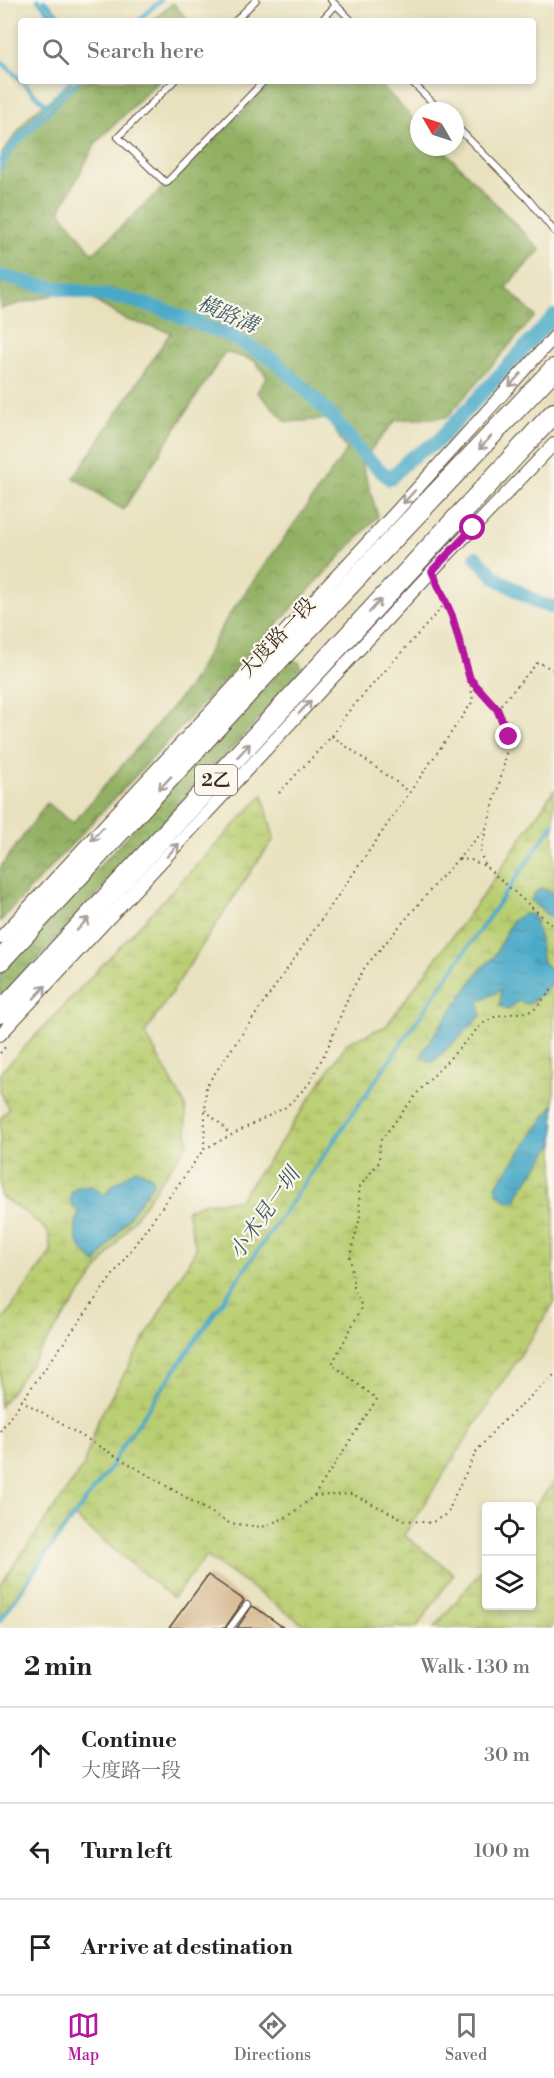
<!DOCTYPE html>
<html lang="en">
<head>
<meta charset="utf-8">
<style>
  body { margin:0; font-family:"Libre Bodoni","Noto Serif TC",serif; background:#f2f2f2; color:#202124 }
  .controls { position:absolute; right:18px; bottom:18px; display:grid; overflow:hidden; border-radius:6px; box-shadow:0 3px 9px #0003 }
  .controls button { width:54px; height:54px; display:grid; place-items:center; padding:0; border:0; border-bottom:2px solid #e0e0e0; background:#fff; color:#202124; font:30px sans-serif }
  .compass { position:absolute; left:410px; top:102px; width:54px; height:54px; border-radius:50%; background:#fff; box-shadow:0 3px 9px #0003; rotate:309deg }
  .stop { position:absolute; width:18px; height:18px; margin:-14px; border:4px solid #b5179e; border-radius:50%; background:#fff }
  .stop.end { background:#b5179e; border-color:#fff; box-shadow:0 2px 6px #0008 }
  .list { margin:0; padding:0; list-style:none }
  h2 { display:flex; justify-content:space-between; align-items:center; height:78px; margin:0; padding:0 24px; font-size:26px }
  h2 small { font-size:20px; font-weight:400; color:#757577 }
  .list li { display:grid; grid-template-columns:39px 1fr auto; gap:18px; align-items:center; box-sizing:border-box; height:96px; padding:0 24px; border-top:2px solid #e0e0e0 }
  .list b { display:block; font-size:22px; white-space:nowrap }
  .list p { margin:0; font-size:20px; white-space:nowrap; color:#757577 }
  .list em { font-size:20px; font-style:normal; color:#757577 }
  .icon { flex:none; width:33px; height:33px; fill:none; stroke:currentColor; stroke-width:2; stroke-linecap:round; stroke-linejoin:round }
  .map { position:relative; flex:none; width:554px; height:1628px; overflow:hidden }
  .search { position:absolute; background:#fff; box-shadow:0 3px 9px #0003; left:18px; right:18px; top:18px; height:66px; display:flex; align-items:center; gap:15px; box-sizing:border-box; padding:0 21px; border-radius:6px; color:#757577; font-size:22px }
  .sheet { height:366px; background:#fff }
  nav { display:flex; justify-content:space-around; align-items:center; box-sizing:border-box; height:84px; border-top:2px solid #e0e0e0; background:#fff; font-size:16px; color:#757577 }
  nav a { display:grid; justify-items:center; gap:3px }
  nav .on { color:#b5179e }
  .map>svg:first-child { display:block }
  .forest { fill:url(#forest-crowns); stroke:#666e40; stroke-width:1.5 }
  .wetland { fill:url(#wetland-marsh); stroke:#7a7c48; stroke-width:1.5 }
  .water { fill:url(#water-ripples); stroke:#416a72; stroke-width:1.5 }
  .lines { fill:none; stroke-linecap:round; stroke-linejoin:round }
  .stream { stroke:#47a9c7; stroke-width:4 }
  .canal { stroke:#47a9c7; stroke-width:14 }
  .building { fill:#d5b891 }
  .service-casing { stroke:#554536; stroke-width:8 }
  .minor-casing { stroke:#554536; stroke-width:14 }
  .primary-casing { stroke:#554536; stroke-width:22 }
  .path { stroke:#554536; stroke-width:2; stroke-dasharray:1.5 4.5; stroke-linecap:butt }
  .service { stroke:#fff; stroke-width:6 }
  .minor { stroke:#fff; stroke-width:12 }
  .primary { stroke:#fff; stroke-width:20 }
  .oneway { stroke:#a79f9a }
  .route { stroke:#b5179e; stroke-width:8 }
  .labels { text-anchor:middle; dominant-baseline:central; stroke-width:4.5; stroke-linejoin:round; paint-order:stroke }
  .shield { fill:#fbf7ec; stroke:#75685c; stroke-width:1.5 }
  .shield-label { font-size:18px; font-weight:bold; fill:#3b2a1e }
  .street-label { font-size:20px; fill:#3b2a1e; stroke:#fbf7ec }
  .water-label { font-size:21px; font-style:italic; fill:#405d62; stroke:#fbf7ec }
</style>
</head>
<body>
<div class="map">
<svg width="554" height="1628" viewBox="0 0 554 1628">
  <defs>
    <pattern id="forest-crowns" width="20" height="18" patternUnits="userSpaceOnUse" patternTransform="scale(1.5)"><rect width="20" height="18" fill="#92b163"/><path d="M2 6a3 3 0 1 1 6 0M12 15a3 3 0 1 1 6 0" fill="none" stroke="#789051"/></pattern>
    <pattern id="wetland-marsh" width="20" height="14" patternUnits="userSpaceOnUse" patternTransform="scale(1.5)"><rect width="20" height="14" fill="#b9ce71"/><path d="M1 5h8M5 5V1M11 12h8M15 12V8" fill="none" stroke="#a0b161"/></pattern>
    <pattern id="water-ripples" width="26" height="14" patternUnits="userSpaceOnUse" patternTransform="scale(1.5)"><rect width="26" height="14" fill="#47a9c7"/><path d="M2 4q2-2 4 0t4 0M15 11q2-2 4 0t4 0" fill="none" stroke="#3c8aa1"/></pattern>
  </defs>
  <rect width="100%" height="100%" fill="#fbf7ec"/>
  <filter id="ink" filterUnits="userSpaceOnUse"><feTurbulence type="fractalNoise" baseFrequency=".0167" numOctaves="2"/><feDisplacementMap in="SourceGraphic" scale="12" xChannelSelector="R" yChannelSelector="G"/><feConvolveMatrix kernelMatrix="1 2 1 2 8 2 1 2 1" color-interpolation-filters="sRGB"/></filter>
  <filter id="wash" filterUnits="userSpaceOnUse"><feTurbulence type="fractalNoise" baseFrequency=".008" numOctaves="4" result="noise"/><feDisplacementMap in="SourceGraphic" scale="24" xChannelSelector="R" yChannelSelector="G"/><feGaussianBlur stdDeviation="1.35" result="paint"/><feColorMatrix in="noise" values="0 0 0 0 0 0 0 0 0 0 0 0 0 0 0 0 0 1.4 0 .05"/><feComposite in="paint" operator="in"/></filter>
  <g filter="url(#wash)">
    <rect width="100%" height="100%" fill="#e8e1be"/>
    <path class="forest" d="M173,3l16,18h-37z
      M77,81h81l-62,62 -36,68 33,43 181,-173h103l42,44v22h22l99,103 -34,37 29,29 -88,101 -51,3 -35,41 17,55 -378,405v-53l47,-65 26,20 116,-136 38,-69 120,-168 -19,-31 -41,3 -30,-30 10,-15 -12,-16 -30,-9 -102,158 -49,-32 97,-146 -44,-12 -53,-31 -74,20v-153l31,-42z
      M291,659l9,4 2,9 -302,328v-26z"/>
    <path class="wetland" d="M554,790v513l-150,232 50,39 -38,54h-107l-103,-72 -33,42 -101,-83 -72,103v-33l83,-118 16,-49 97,-169 -9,-39 16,-7 36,-3 35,-48 73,-109 39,-17 97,-131z
      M263,795l11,44 -21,29 -108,165 40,72 3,38 -188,264v-83l51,-72 -3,-20 -19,-17 -29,-19v-77l9,-10 -9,-18v-18z
      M554,1482v142l-3,4h-117l52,-63v41h46v-96z"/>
    <path class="water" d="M541,888l13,6v26l-23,-19 4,-8z
      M523,914h7l6,6c-1,8 3,13 4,20 2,15 -2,22 14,31 0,14 -15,27 -27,33l-9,-3 -10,9 -8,-4 1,-16 -22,11 2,15 -48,46 -11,-5 3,-9 55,-78 14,-13 18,-36z
      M554,1104v39l-36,51 -1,6 -4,2 -7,-2 -9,-7 -1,-7z
      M136,1169l15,7 2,7 -57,80c-19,-16 -25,-27 -17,-51 -24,-18 7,-40 24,-16l9,-10z"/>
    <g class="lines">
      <path class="stream" d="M38,0l19,21
        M44,0l20,21
        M138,21l23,-21
        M0,60l46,45
        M0,161c20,-29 45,-55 71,-80
        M0,169l14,-22 65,-66
        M0,1621l48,-70 60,-80 17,-29 429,-619"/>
      <path class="canal" d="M0,276l38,9 88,14 33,9 71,28 42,23 32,29 33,34 26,33 27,24 19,-20 28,-17 117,-126
        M476,557l20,21 44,26 14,3"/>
    </g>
    <g id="blocks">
      <path class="building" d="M208,1575l36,25 -19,28h-56z
        M252,1606l4,2 28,20h-47z"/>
    </g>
  </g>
  <g filter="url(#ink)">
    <use href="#blocks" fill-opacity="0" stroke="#554536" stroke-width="1.5"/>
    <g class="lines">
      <defs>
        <path id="service" d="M331,0l21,21
          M235,21l21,-21
          M321,21l15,-16
          M174,81l-56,56 48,46 98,-102
          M411,81l30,30
          M455,125l73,74 26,32
          M230,1628l17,-23"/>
        <path id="minor" d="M0,938l394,-424 160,-177
          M0,1035l432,-464 122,-127"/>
        <path id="primary" d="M0,961l269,-291 285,-301
          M0,1013l554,-600"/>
      </defs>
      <use href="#service" class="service-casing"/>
      <use href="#minor" class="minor-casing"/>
      <use href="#primary" class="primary-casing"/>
      <path class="path" d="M472,681l25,28 12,28 -6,33 -23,82 5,14 69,61
        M497,709l41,-47 16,8
        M332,736l78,56
        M279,793l53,-57 15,-23 98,-109
        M459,859l12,1 14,6
        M0,1053l7,-8
        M205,1110l21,19 2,7
        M204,1149l82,-42 23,-23 19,-37 21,-52 16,-28 74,-87 49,-54
        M21,1400l208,123 33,4 27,-11 25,-20 38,-2 53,26 26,3 17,-10 7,-18 21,-43 20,-24 58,-53
        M0,1431l204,-282 2,-63 267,-385c-5,-41 -20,-80 -36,-119
        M314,1496l63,-97 -45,-35 30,-57 -8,-19 -4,-32 10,-38 -1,-30 20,-26 1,-21 39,-50 63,-67 14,-8 37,-5 21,-24"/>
      <use href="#service" class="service"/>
      <use href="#minor" class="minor"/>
      <use href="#primary" class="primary"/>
    </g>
    <defs><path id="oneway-shaft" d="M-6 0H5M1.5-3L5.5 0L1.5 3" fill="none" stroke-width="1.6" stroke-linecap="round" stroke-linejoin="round" transform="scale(1.5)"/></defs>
    <g class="oneway">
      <use href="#oneway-shaft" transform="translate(515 380) rotate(132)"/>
      <use href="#oneway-shaft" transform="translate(485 443) rotate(133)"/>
      <use href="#oneway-shaft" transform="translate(409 497) rotate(132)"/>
      <use href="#oneway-shaft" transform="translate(375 606) rotate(-48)"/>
      <use href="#oneway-shaft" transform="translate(305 707) rotate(-47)"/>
      <use href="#oneway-shaft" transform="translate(244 750) rotate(-47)"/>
      <use href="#oneway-shaft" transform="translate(165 783) rotate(133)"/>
      <use href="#oneway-shaft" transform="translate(97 834) rotate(133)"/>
      <use href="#oneway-shaft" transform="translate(173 850) rotate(-47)"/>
      <use href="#oneway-shaft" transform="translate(83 924) rotate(-47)"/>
      <use href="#oneway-shaft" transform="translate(40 992) rotate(-47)"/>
    </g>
  </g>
  <g class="lines" filter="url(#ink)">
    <path class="route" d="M473,528l-41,43 20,45 18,63 27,30 12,28"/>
  </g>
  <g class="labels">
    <rect class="shield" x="195" y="765" width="42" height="30" rx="4.5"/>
    <g class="shield-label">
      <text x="216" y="780">2乙</text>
    </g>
    <g class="street-label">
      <text transform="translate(278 638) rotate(-47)">大度路一段</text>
    </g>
    <g class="water-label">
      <text transform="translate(227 315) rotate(23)">橫路溝</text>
      <text transform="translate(265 1214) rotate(-55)">小木見一圳</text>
    </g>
  </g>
</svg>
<div class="controls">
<button><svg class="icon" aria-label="locate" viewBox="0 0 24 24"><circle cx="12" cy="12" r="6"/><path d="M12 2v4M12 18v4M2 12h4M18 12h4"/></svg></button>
<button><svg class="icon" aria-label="layers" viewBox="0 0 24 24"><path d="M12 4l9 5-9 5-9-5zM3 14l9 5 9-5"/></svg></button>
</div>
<svg class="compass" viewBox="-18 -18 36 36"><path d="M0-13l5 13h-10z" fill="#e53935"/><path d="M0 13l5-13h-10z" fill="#757577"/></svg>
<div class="stop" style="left:473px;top:528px"></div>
<div class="stop end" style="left:509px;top:737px"></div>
<div class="search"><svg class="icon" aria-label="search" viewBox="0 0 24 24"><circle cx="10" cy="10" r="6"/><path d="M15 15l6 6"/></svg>Search here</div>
</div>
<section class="sheet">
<h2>2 min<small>Walk · 130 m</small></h2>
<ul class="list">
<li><svg class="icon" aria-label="ahead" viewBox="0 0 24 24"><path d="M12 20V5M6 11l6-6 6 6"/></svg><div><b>Continue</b><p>大度路一段</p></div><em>30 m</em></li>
<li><svg class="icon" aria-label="left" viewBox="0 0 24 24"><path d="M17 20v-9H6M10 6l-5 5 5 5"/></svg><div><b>Turn left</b></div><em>100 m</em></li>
<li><svg class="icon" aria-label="arrive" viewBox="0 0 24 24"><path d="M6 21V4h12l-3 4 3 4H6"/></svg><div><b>Arrive at destination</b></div></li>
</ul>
</section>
<nav>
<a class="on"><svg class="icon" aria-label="map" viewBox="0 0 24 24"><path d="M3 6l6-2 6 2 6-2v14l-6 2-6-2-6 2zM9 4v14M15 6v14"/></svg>Map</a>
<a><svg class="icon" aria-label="directions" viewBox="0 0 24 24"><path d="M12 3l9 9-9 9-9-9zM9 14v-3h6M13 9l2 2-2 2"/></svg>Directions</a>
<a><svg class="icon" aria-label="saved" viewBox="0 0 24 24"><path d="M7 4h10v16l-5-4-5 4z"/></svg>Saved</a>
</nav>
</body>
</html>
